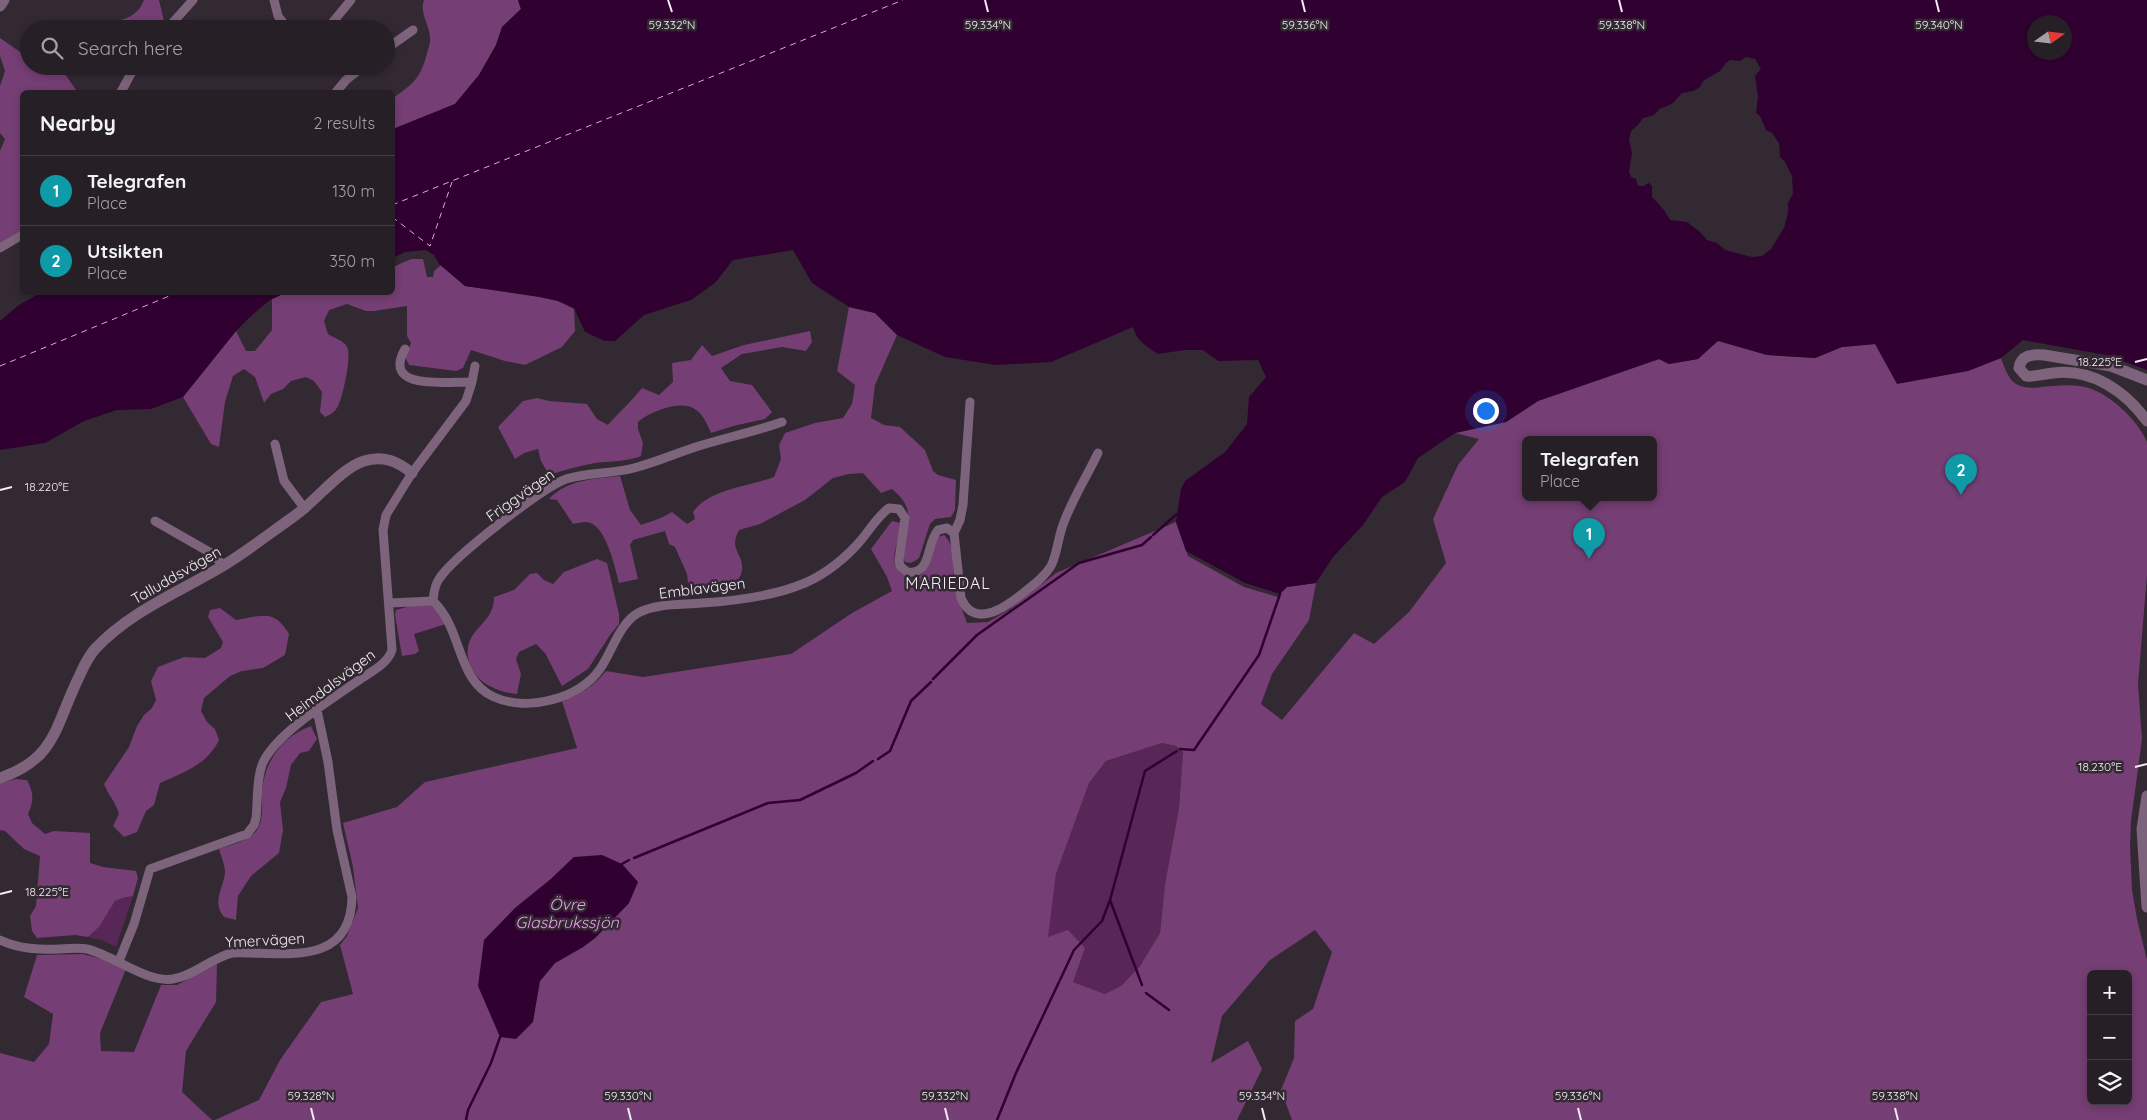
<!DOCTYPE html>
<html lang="en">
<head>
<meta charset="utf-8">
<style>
  body { margin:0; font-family:Quicksand,sans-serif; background:#2e272e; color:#f1f3f6 }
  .controls { position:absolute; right:15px; bottom:15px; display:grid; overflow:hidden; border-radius:8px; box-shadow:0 2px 8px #0003 }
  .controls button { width:45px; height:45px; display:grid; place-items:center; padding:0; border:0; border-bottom:1px solid #423d43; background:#261f26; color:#f1f3f6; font:25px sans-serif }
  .compass { position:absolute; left:2027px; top:15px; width:45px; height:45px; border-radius:50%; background:#261f26; box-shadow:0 2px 8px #0003; rotate:76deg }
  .you { position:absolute; left:1485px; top:410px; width:18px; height:18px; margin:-12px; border:4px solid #fff; border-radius:50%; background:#1a73e8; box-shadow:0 0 0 8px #1a73e833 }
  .badge { display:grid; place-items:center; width:32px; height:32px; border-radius:50%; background:#8bbbb9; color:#fff; font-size:16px; font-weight:700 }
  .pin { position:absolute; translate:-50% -41px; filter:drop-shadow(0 1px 2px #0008) }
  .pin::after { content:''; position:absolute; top:26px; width:18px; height:15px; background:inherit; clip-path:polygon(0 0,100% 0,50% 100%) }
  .popup { position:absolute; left:1522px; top:436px; width:135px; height:65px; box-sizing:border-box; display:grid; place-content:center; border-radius:8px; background:#261f26; filter:drop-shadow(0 1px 4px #0005); font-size:16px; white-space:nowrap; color:#a4a2a7 }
  .popup b { font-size:19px; color:#f1f3f6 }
  .popup::after { content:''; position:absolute; left:50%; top:100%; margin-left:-10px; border:10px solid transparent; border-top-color:#261f26 }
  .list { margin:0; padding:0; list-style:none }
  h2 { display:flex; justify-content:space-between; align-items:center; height:65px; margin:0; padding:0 20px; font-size:21px }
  h2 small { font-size:16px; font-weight:400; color:#a4a2a7 }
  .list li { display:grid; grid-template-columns:32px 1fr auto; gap:15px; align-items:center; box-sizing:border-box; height:70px; padding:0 20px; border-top:1px solid #423d43 }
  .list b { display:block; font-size:19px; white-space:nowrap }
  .list p { margin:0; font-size:16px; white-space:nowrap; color:#a4a2a7 }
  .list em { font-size:16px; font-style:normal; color:#a4a2a7 }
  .icon { flex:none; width:28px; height:28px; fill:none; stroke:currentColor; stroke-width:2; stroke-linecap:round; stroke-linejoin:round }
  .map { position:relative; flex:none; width:2147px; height:1120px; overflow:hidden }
  .search { position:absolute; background:#261f26; box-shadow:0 2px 8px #0003; left:20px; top:20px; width:375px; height:55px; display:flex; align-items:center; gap:12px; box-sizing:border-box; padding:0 18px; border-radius:28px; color:#a4a2a7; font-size:19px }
  .panel { position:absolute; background:#261f26; box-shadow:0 2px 8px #0003; left:20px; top:90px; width:375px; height:205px; border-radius:8px }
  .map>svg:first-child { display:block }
  .green { fill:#582757 }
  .forest { fill:#753e74; fill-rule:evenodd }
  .water { fill:#300031; fill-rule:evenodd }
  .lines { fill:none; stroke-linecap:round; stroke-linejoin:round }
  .stream { stroke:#300031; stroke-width:2.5 }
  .ferry { stroke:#ed9deb; stroke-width:1; stroke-dasharray:6 5; stroke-linecap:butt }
  .minor { stroke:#7d637c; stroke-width:9 }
  .tertiary { stroke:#7d637c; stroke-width:11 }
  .ticks { fill:none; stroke:#f3ecf2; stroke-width:2 }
  .labels { text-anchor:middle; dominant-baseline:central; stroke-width:5; stroke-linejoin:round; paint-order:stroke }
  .street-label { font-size:15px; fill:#f3ecf2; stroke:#322932 }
  .neighbourhood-label { font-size:16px; letter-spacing:1px; fill:#f3ecf2; stroke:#322932 }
  .water-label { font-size:16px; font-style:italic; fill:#ed9deb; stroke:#322932 }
  .ticks-label { font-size:12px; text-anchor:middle; fill:#f3ecf2; stroke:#322932; stroke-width:5; stroke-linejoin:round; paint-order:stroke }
</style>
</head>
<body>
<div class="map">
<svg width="2147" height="1120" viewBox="0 0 2147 1120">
  <rect width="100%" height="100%" fill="#322932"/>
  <path class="green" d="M1162,743l14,3 7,6 -4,56 -14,76 -5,49 -20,33 -19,20 -16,8 -32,-12 12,-34 -38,-10 9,-64 33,-91 17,-22z
    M133,896l-17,51 -14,-7 -14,-3 11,-10 16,-26 7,-3z"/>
  <path class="forest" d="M144,0h15l5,21 -6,8h-79c22,-9 55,-2 65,-29z
    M424,0h94l3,9 -19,18 -6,18 -17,30 -24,29 -62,25v-31c20,-14 28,-20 34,-45 1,-4 4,-11 3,-15 0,-14 -11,-24 -6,-38z
    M0,38l26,18h3v10h35l-1,5 13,19v2h-54v139l-22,12v-92l5,-12 -5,-6v-47l5,-15 -5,-15z
    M411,259h12l4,18h6l1,-6 7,-6 24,21 75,11 18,4 16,8 1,22 -13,16 -37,18 -20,-4 -34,-11 -8,18 -7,3 -47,-6 -4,-8 6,-14 -4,-7v-30l-33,5h-8l-19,-7 -18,6 -5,11 4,13c6,4 15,6 19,13 5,8 -4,48 -8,57 -3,7 -7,10 -14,13l-5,-5 2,-20 -8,-11 -8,-4 -15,4 -8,8 -12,5 -7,9 -9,-26 -11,-8 -11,7 -8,26 -6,45 -8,-3 -28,-47 53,-66 10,20h9l17,-21v-31l11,-5 16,-1 93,-1 1,-25z
    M849,307l26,6 22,22 -22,50 -4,33 13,7 16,2 25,23 8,21 5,4 18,5 -1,30 -4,7 -16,2 -5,5 -11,34c-5,4 -8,6 -14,4l-2,-4c1,-28 17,-47 -11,-69l-11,4 -18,-20 -14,1 -16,4 -28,22 -45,24 -21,6c-11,20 5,23 3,40 -3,23 -37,23 -53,21l-2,-17 -12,-27 -6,-3 -4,-13 -32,9 -3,5 8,34 -19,4c-4,-15 -13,-60 -33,-61 -4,0 -9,1 -13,2l-16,-24 -8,-1c18,-20 46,-20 71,-23l10,34 11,15c11,-4 22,-7 31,-13l15,12 8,-5 -2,-7c16,-23 56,-26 81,-35l7,-18 -2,-14 6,-12 30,-10 28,-5 9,-14 3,-19 -18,-14z
    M810,331l2,11 -6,9 -24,-4 -40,7 -21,14 9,13 22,4 20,27 -7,7 -32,7 -22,7c-4,-9 -8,-20 -18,-25 -14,-8 -44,4 -55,14v7l5,14 -2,13c-15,6 -30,5 -46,7 -16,3 -31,7 -46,12l-8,-14 -3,-12 -14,4 -9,6 -17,-32 25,-26 14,-3 12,3 38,3 10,15 11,6c11,-13 23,-23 34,-37l17,7 14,-13 -1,-19 19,-3 11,-15 10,11 32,-11z
    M1718,340l49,15 48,3 27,-11 34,-3 92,27 33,-13c3,8 7,21 15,26 12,7 26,2 38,2 9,-1 22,-1 31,1 23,5 53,33 62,55v133l-9,109 4,55 -11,82 -1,24 2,45 5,29 10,41v160h-855l-11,-30 13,-32 1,-37 18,-12 19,-57 -17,-22 -45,30 -48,56 -11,47 37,-22 14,28 -25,51h-1022l44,-20 21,-40 41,-58 32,-8 -13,-49 7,-9 11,-28 -5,-41 -10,-44 54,-16 28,-25 152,-34 -15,-47c18,-6 32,-15 44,-30l37,6 148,-23 61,-41 40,-22 -5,-14 -16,-28 21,-28 8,2c0,24 -20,47 15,56 16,-8 16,-25 20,-41l9,-3c12,12 8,26 10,42 3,16 7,31 13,46l21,-1 21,-12 47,-37 120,-51 12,34 56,31 34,10 8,-10 30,-4 -7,37 -37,54 -11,30 21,16 72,-87 20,11 35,-32 37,-49 -13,-44 25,-54 21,-26 -24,-6 51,-11 32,-21 121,-42 10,5 29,-5zM1525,440h128v58h-128zM1162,743l14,3 7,6 -4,56 -14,76 -5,49 -20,33 -19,20 -16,8 -32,-12 12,-34 -17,-18 -20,7 8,-63 33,-91 17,-22zM574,857l55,46 -34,35 -12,9 -28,16 -15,18 12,-103zM2091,974h37v127h-37z
    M597,559l10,4 12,51v10l-9,11 -22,34 -26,17 -17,-33 -9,-9 -17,8 -3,7 5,15 -4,20c-25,-2 -53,-18 -49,-47 4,-21 26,-25 26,-50l20,-7 16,-16 7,-1 7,7 9,4 11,-12z
    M430,605l5,3 11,16 -32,10 5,17 -4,3 -13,2 -7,-41 1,-5 14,-4z
    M220,608l16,12c26,-4 38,-12 53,14l-4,21 -22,13 -21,3 -12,5 -26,22 -3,13 6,11 8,7 4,11c-11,24 -36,33 -59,43l-6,22 -8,6 -9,21 -13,5 -11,-11 6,-12c-4,-14 -10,-17 -15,-30l25,-37 8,-21 7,-11 8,-7 4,-8 -5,-19 7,-14 26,-10 21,1 16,-10 2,-6 -15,-25 2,-7z
    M311,726l6,13 -8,12 -9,2 -9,12 -5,23 -6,14 3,28 -4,23 -28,23 -13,20 -2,24 -12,-3c-13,-16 0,-29 1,-45 0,-7 -4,-16 -6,-23 12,-4 30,-8 38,-19 6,-9 5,-22 5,-33 0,-32 18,-60 49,-71z
    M16,779l11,1c7,13 7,20 1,34l4,9 13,11 9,-3 36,2v30l13,4 33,4 2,7 -5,18 -11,2 -7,3 -16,26 -11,10 -13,-2 -38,3 -5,-7 -2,-15 6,-10 4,-50 -16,-7 -19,-18 -5,-1v-47z
    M83,954l33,9 10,6 -26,64 1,18 33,1 27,-67h16l40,-21 -1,38 -30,49 -4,41 30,28h-212v-67l34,9 15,-18 4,-30 -29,-17 13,-42z"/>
  <path class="water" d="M518,0h1629v370l-41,-15 -83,-15 -22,18 -33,13 -71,13 -22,-40 -33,3 -27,11 -48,-3 -49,-14 -20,18 -29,5 -10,-5 -121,42 -32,21 -51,11 -37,25 -13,24 -23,15 -19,28 -30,32 -17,26 -29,4 -7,7 -35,-11 -59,-32 -10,-29 5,-33 4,-8 40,-29 22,-28 2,-27 17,-20 -8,-17 -40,1 -15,-11h-18l-27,4c-11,-7 -22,-14 -25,-27l-82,35 -55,3 -51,-8 -48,-22 -22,-22 -26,-6 -37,-24 -19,-33 -60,10 -18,23 -24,17 -47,15 -29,26h-10l-20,-9 -11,-24 -16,-7 -18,-4 -75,-11 -26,-22 -5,-9 -8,-5 -21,2 -12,6v-129l62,-25 24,-29 17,-30 6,-18 19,-18zM2034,22h30v30h-30zM1746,57l9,2 6,10 -6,7 3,20 -2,17 4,3 6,14 6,3 7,10 1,14 5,5 7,14 1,18 -5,9v9l-4,16 -13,21 -9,7 -10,1 -27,-7 -8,-7 -10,-3 -7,-8 -13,-10 -17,-2 -6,-10 -12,-13v-11l-3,-3 -6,3h-5l-2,-7 -5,-2 -2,-5 3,-19 -3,-13 2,-9 7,-6 5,-7c5,-1 14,-3 16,-9l13,-5 10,-11 11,-2 7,-4 3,-6 17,-10 6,-8 4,-3 10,1z
    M40,293v-1l259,1 -16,1 -13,6 -18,15 -16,16 -53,66 -32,12 -34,1 -33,11 -39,22 -45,7v-129l19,-16z
    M602,855l20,9 16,18 -9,21 -34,35 -12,9 -28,16 -15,18 -7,41 -17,17 -16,-2 -22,-51 6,-46 31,-32 37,-30 22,-21z"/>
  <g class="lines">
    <path class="stream" d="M1153,535l24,-21
      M933,679l44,-44 102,-72 63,-18 9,-8
      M1180,749l14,1 65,-95 21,-61
      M878,759l12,-8 21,-50 20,-19
      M634,858l134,-55 32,-3 56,-27 17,-12
      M622,864l7,-4
      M1060,980l14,-30 28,-29 8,-21
      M1142,985l-32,-85 35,-129 32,-20
      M1146,993l23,17
      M466,1120l2,-10 23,-47 9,-26
      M997,1120l19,-47 43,-91"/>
    <path class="ferry" d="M392,205l511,-205
      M392,217l38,29 22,-64
      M0,366l179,-74"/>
    <path class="minor" d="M274,0l4,16 10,13
      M167,29l26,-29
      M327,29l24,-29
      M386,49l27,-19
      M121,92l14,-26
      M336,92l10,-12 18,-14
      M0,248l22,-13
      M472,382l3,-16
      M970,402l-7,103 -3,15 -6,13 7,65c14,34 49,6 66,-8 9,-7 18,-14 24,-24 7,-14 7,-30 13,-44 9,-24 23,-46 34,-69
      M275,444l9,37 21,28
      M155,521l56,32 12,12
      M433,601c30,28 23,79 61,96 33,15 85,2 106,-28 12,-17 19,-45 38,-56 19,-10 43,-8 64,-10 33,-2 72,-7 103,-20 21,-9 42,-26 57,-44 8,-10 16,-23 27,-31l10,1 6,9 -6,42 1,6 7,6c25,4 19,-29 31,-42l9,-2 7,5
      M390,603l43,-2c1,-8 1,-15 6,-22 14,-22 103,-91 127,-100 21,-7 46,-5 68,-11 23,-6 45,-16 68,-23 27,-8 54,-14 80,-23
      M0,940c20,9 39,10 60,9 9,0 18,-2 27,0 26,6 59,34 86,30 21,-3 38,-21 59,-26 47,-2 119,17 120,-56l-15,-67 -9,-68 -11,-52
      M119,961l15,-37 16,-55 97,-35 7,-9 2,-7c2,-17 0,-37 6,-53 11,-30 73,-68 100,-87 11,-7 26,-15 30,-28l-9,-120 3,-15 26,-42 54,-72 6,-19c-23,-1 -91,10 -67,-33"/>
    <path class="tertiary" d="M0,6l4,-6
      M2147,380l-36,-14 -67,-11c-12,-1 -23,0 -25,13l7,8c9,1 18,-2 27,-3 39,-5 72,18 94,48
      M0,778c56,-19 55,-52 78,-99 5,-11 9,-21 17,-30 34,-37 84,-57 126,-82 25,-15 48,-33 72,-50 21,-14 48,-49 71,-56 19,-6 33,0 48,12
      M2147,796l-5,33 5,78"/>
  </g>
  <path class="ticks" d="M668,0l4,12M985,0l3,12M1302,0l3,12M1619,0l3,12M1936,0l3,12M2135,362l12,-3M0,490l12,-3M2135,767l12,-3M0,894l12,-3M311,1108l3,12M628,1108l3,12M945,1108l3,12M1262,1108l3,12M1578,1108l3,12M1895,1108l3,12"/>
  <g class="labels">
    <g class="street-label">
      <text transform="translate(520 495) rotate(-35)">Friggvägen</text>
      <text transform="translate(176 575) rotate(-30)">Talluddsvägen</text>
      <text transform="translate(702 588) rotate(-7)">Emblavägen</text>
      <text transform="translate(330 685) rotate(-37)">Heimdalsvägen</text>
      <text transform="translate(265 940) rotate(-3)">Ymervägen</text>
    </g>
    <g class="neighbourhood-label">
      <text x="948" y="583">MARIEDAL</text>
    </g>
    <g class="water-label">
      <text x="567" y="904">Övre<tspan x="567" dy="18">Glasbrukssjön</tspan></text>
    </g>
  </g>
  <g class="ticks-label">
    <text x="672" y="29">59.332°N</text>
    <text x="988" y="29">59.334°N</text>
    <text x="1305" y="29">59.336°N</text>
    <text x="1622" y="29">59.338°N</text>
    <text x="1939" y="29">59.340°N</text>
    <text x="2100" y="366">18.225°E</text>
    <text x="47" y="491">18.220°E</text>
    <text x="2100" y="771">18.230°E</text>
    <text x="47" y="896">18.225°E</text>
    <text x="311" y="1100">59.328°N</text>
    <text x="628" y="1100">59.330°N</text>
    <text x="945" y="1100">59.332°N</text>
    <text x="1262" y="1100">59.334°N</text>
    <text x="1578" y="1100">59.336°N</text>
    <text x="1895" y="1100">59.338°N</text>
  </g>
</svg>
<div class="controls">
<button>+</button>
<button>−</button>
<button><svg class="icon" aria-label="layers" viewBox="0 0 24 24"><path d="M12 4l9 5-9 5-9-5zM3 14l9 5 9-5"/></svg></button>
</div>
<svg class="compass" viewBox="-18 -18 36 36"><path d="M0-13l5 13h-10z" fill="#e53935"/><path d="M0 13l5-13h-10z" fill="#a4a2a7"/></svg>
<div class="you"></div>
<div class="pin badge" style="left:1589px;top:559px;background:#0f9aa8">1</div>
<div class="popup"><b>Telegrafen</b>Place</div>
<div class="pin badge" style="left:1961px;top:495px;background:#0f9aa8">2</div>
<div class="search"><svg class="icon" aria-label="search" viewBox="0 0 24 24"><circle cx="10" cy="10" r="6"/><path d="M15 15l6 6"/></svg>Search here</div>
<section class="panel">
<h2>Nearby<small>2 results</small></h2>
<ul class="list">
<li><span class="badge" style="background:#0f9aa8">1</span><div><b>Telegrafen</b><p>Place</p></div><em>130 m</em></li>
<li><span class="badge" style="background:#0f9aa8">2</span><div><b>Utsikten</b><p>Place</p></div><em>350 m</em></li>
</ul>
</section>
</div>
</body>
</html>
